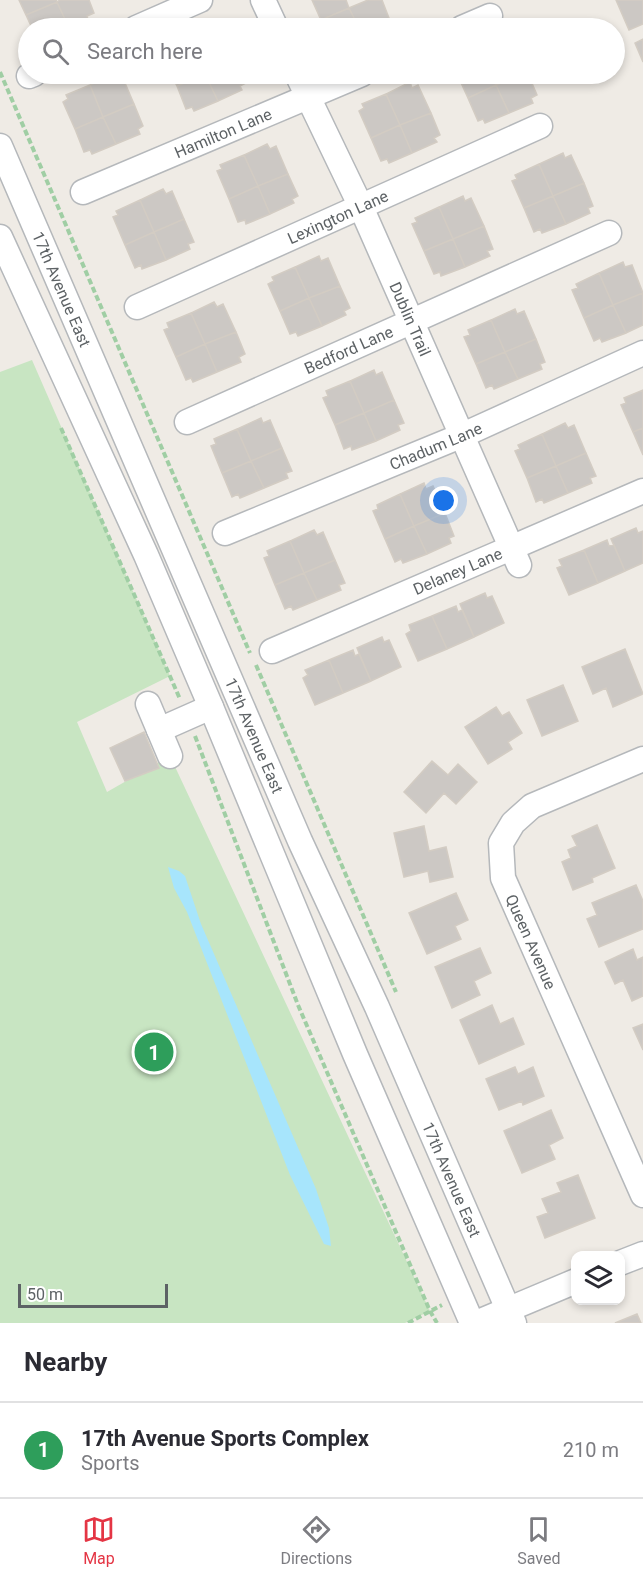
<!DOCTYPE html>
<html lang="en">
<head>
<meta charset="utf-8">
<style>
  body { margin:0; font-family:Roboto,sans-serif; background:#f2f2f3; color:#2b2b33 }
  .controls { position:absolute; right:18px; bottom:18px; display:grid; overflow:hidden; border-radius:12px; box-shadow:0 3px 9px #0003 }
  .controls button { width:54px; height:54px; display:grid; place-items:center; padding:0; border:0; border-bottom:2px solid #e1e1e2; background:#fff; color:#2b2b33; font:30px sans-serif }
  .scale { position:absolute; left:18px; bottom:15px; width:150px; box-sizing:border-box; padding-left:6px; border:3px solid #5d6265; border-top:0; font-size:16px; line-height:21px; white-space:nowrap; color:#5d6265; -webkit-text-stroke:4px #fff; paint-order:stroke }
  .you { position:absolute; left:444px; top:501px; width:21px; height:21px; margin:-15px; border:4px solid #fff; border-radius:50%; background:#1a73e8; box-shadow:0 0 0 9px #1a73e833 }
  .badge { display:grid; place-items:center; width:39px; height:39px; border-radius:50%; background:#e43544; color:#fff; font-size:20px; font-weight:700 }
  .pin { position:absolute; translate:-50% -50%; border:3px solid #fff; box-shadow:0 2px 6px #0006 }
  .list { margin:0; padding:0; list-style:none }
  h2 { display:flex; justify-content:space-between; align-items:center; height:78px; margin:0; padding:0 24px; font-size:26px }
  h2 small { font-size:20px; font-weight:400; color:#7c7c81 }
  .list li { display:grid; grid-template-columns:39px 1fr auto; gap:18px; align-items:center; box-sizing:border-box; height:96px; padding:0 24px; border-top:2px solid #e1e1e2 }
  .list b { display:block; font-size:22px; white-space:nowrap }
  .list p { margin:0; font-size:20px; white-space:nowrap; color:#7c7c81 }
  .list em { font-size:20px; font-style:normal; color:#7c7c81 }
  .icon { flex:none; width:33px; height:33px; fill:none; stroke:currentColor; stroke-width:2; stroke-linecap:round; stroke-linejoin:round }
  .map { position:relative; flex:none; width:643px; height:1323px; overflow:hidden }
  .search { position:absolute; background:#fff; box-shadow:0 3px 9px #0003; left:18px; right:18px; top:18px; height:66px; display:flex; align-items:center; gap:15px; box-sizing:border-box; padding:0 21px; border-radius:33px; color:#7c7c81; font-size:22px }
  .sheet { height:174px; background:#fff }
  nav { display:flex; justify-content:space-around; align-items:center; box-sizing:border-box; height:84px; border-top:2px solid #e1e1e2; background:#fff; font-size:16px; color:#7c7c81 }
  nav a { display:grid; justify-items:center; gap:3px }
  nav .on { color:#e43544 }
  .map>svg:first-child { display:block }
  .green { fill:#c8e5c2 }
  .water { fill:#a7e5fc }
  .building { fill:#ccc8c4; stroke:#d3ccc3; stroke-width:1.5 }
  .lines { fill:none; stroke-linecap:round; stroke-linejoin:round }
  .minor-casing { stroke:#b5b8bb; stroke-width:27 }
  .path { stroke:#a0cea4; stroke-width:4; stroke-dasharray:6 3; stroke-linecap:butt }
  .minor { stroke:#fff; stroke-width:24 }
  .labels { text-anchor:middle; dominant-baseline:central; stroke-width:5; stroke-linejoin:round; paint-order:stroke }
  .street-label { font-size:16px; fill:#5d6265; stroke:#fff }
</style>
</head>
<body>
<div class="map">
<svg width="643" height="1323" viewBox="0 0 643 1323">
  <rect width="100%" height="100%" fill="#efebe5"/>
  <path class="green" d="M32,360l138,316 -93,46 30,70 63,-36 260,555 -25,12h-405v-951z"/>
  <path class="water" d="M168,867l11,4 6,5 16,48 115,265 13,39 2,18 -7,-2 -34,-69 -103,-263 -13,-24z"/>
  <path class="building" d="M19,0h37l1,2 -31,13z
    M60,0h29l5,13 -7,3 1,4 -19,8 -12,-26z
    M312,0h34l3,8 -28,12z
    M368,0h14l7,18 -5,2 2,5 -8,3h-19l-10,-20z
    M616,0h27v24l-14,6z
    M57,2l12,26h-37l-6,-13z
    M349,8l10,20h-35l-3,-8z
    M643,39v23l-8,-19z
    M113,74l3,5 6,-3 12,28 -31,13 -13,-32z
    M171,74h34l-28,12z
    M205,74h37l4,9 -6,3 2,4 -24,11z
    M205,74l13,27 -24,10 -2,-4 -6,2 -9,-23z
    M457,74h34l5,11 -28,13z
    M491,74h34l-29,11z
    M525,74h3l9,21 -6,3 2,5 -24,10 -13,-28z
    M410,82l2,6 6,-3 13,28 -31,12 -14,-31z
    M90,85l13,32 -28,12 -12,-27 5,-3 -2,-4z
    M496,85l13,28 -24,10 -2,-4 -5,2 -10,-23z
    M386,94l14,31 -29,13 -12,-27 5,-3 -2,-4z
    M134,104l9,22 -5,3 2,5 -24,10 -13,-27z
    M431,113l9,22 -6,3 3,4 -25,11 -12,-28z
    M103,117l13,27 -24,10 -2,-4 -6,2 -9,-23z
    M400,125l12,28 -23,10 -2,-4 -6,2 -10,-23z
    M267,144l3,5 6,-3 12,28 -30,12 -14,-31z
    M563,153l2,5 6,-3 13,28 -31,13 -14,-32z
    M244,155l14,31 -29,13 -12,-28 5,-2 -2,-4z
    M539,164l14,32 -29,12 -12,-27 5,-2 -2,-4z
    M288,174l10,22 -6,3 2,4 -24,11 -12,-28z
    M584,183l9,23 -5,2 2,5 -24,11 -13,-28z
    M258,186l12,28 -24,10 -1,-4 -7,2 -9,-23z
    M163,189l3,5 6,-3 12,28 -30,13 -14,-32z
    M463,196l2,5 6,-3 13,28 -31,13 -14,-32z
    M553,196l13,28 -24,9 -2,-4 -6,3 -10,-24z
    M140,200l14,32 -29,13 -12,-28 5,-2 -2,-4z
    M439,207l14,32 -29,12 -12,-27 5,-2 -2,-4z
    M184,219l10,23 -6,2 2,5 -24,11 -12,-28z
    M484,226l9,23 -6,2 3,5 -25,11 -12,-28z
    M154,232l12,28 -24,9 -1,-4 -6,3 -10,-23z
    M453,239l12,28 -24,9 -1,-4 -6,2 -10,-23z
    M319,256l2,5 7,-3 12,28 -31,12 -14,-31z
    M623,262l2,5 7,-2 11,28 -30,12 -14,-32z
    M295,267l14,31 -29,13 -12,-27 6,-3 -2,-4z
    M599,273l14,32 -29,13 -12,-28 6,-2 -2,-4z
    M340,286l10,22 -6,3 2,4 -24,11 -13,-28z
    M643,293v32l-17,8 -13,-28z
    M309,298l13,28 -24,10 -2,-4 -6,2 -10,-23z
    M214,302l3,5 6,-3 13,28 -31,12 -14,-31z
    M613,305l13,28 -24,9 -2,-4 -6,3 -10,-23z
    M515,309l2,5 7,-3 12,28 -31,13 -14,-32z
    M191,313l14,31 -29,13 -12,-27 5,-2 -2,-5z
    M491,320l14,32 -29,12 -12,-27 6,-2 -2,-5z
    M236,332l9,22 -6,3 2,5 -24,10 -12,-28z
    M536,339l9,23 -5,2 2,5 -24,10 -13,-27z
    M205,344l12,28 -24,10 -2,-4 -5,2 -10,-23z
    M505,352l13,27 -24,10 -2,-4 -6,3 -10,-24z
    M374,370l2,5 6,-3 12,28 -30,13 -14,-32z
    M350,381l14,32 -29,12 -12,-27 5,-2 -2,-5z
    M643,390v38l-10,4 -12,-27 5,-2 -2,-5z
    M394,400l10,23 -6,2 2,5 -24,11 -12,-28z
    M364,413l12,28 -24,9 -1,-4 -7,3 -9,-24z
    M261,418l2,5 7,-3 12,28 -31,13 -14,-32z
    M565,423l3,5 6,-3 12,28 -30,13 -14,-32z
    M643,428v27l-10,-23z
    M237,429l14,32 -29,12 -11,-27 5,-2 -2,-5z
    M542,434l14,32 -29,12 -12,-27 5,-2 -2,-4z
    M282,448l10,23 -6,2 2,5 -24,10 -13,-27z
    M586,453l10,23 -6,2 2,5 -24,10 -12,-27z
    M251,461l13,27 -24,10 -2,-4 -6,3 -10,-24z
    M556,466l12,27 -24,10 -2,-4 -6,3 -9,-24z
    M424,483l2,6 7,-3 12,27 -31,13 -14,-32z
    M400,494l14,32 -29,13 -12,-28 5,-2 -1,-4z
    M445,513l9,23 -5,2 2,5 -24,11 -13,-28z
    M414,526l13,28 -24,9 -2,-4 -6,3 -10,-23z
    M636,528l2,5 5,-2v32l-18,8 -14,-32z
    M314,530l3,5 6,-3 12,28 -31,13 -14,-32z
    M607,540l2,6 5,-1 11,26 -27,12 -14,-33z
    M290,541l14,32 -29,12 -11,-27 5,-2 -2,-5z
    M584,550l14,33 -29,12 -12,-27 5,-2 -3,-6z
    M335,560l10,23 -6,2 2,5 -24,10 -13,-27z
    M304,573l13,27 -24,10 -2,-4 -6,3 -10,-24z
    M485,593l2,5 5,-2 12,27 -30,14 -14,-33z
    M456,606l2,6 4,-2 12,27 -27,12 -15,-33z
    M432,616l15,33 -29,12 -12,-27 5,-3 -2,-6z
    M382,637l2,5 5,-2 12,27 -30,14 -14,-33z
    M625,649l18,45 -30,13 -7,-19 -13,6 -11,-27z
    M353,650l2,6 4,-2 12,27 -28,12 -14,-33z
    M329,660l14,33 -28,12 -12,-27 5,-3 -3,-5z
    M563,685l15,36 -36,15 -15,-36z
    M496,707l6,9 7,-4 13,21 -14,9 4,7 -24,15 -23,-37z
    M144,732l15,36 -34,13 -15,-33z
    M432,761l16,14 10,-11 19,18 -21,22 -12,-11 -18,20 -22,-21z
    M597,825l18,43 -23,10 1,4 -20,8 -11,-28 9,-4 -3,-8 9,-4 -5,-10z
    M424,826l5,25 17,-4 7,30 -23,5 -2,-11 -24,6 -10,-44z
    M636,885l7,16v28l-44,18 -12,-28 10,-4 -5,-12z
    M456,893l12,27 -13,6 6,13 -34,15 -18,-41z
    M480,948l11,25 -17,8 6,14 -28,13 -17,-41z
    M633,949l4,11 6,-3v39l-11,5 -9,-21 -8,4 -10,-22z
    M492,1005l8,19 13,-6 11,26 -45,20 -19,-44z
    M643,1024v26l-10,-22z
    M515,1067l3,7 15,-7 11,29 -21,9 -1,-4 -23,9 -13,-31z
    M551,1110l12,28 -14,7 6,14 -33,14 -18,-42z
    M578,1175l17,43 -50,20 -8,-21 11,-4 -6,-14 19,-7 -4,-9z
    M637,1314l4,9h-26z"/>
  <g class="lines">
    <defs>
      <g id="minor">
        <path d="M263,0l13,28"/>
        <path d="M136,28l64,-28"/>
        <path d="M462,28l28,-12"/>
        <path id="s1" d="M297,74l64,133 158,358"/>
        <path d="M29,76l5,-2"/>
        <path id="s2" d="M0,146l300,695 77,166 137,316"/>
        <path id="s3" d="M83,192l279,-118"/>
        <path d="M0,237l146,318 65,152 144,347 117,269"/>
        <path id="s4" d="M137,307l403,-181"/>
        <path id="s5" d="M187,422l422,-189"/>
        <path id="s6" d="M225,533l238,-98 180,-82"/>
        <path id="s7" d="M272,651l371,-160"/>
        <path d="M148,704l22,52"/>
        <path d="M159,730l52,-23"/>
        <path id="s8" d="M643,759l-111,47 -19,17 -12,20 2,35 140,317"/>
        <path d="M620,1263l23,-9"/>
        <path d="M476,1323l100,-42"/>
      </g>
    </defs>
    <use href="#minor" class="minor-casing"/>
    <path class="path" d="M0,72l250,581
      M61,428l119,271
      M256,665l140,327
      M195,736l103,269 132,306 7,12
      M408,1323l34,-18"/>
    <use href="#minor" class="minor"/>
  </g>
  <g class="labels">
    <g class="street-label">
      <text stroke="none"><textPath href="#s3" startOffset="152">Hamilton Lane</textPath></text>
      <text stroke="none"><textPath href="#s4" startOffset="220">Lexington Lane</textPath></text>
      <text stroke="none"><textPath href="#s2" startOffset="156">17th Avenue East</textPath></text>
      <text stroke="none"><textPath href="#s1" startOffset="270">Dublin Trail</textPath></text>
      <text stroke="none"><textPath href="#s5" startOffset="177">Bedford Lane</textPath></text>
      <text stroke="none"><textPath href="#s6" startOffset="228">Chadum Lane</textPath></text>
      <text stroke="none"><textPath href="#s7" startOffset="202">Delaney Lane</textPath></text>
      <text stroke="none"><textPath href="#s2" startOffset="642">17th Avenue East</textPath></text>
      <text stroke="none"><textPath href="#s8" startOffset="274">Queen Avenue</textPath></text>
      <text stroke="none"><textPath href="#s2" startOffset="1128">17th Avenue East</textPath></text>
    </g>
  </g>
</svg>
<div class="controls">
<button><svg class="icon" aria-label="layers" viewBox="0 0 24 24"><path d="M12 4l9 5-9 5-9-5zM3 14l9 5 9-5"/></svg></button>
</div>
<div class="scale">50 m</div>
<div class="you"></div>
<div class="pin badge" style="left:154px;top:1052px;background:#2e9e5b">1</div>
<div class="search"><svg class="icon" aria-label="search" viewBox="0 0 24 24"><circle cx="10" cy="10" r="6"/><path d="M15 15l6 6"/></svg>Search here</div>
</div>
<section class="sheet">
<h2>Nearby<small></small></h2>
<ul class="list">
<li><span class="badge" style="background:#2e9e5b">1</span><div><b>17th Avenue Sports Complex</b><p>Sports</p></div><em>210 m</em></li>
</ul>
</section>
<nav>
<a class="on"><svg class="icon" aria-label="map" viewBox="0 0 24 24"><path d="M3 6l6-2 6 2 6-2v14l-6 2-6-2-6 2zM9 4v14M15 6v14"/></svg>Map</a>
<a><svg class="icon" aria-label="directions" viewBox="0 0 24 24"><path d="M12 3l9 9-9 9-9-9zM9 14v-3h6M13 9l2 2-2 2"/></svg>Directions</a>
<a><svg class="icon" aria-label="saved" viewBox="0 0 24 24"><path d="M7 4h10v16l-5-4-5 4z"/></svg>Saved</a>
</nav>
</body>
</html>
